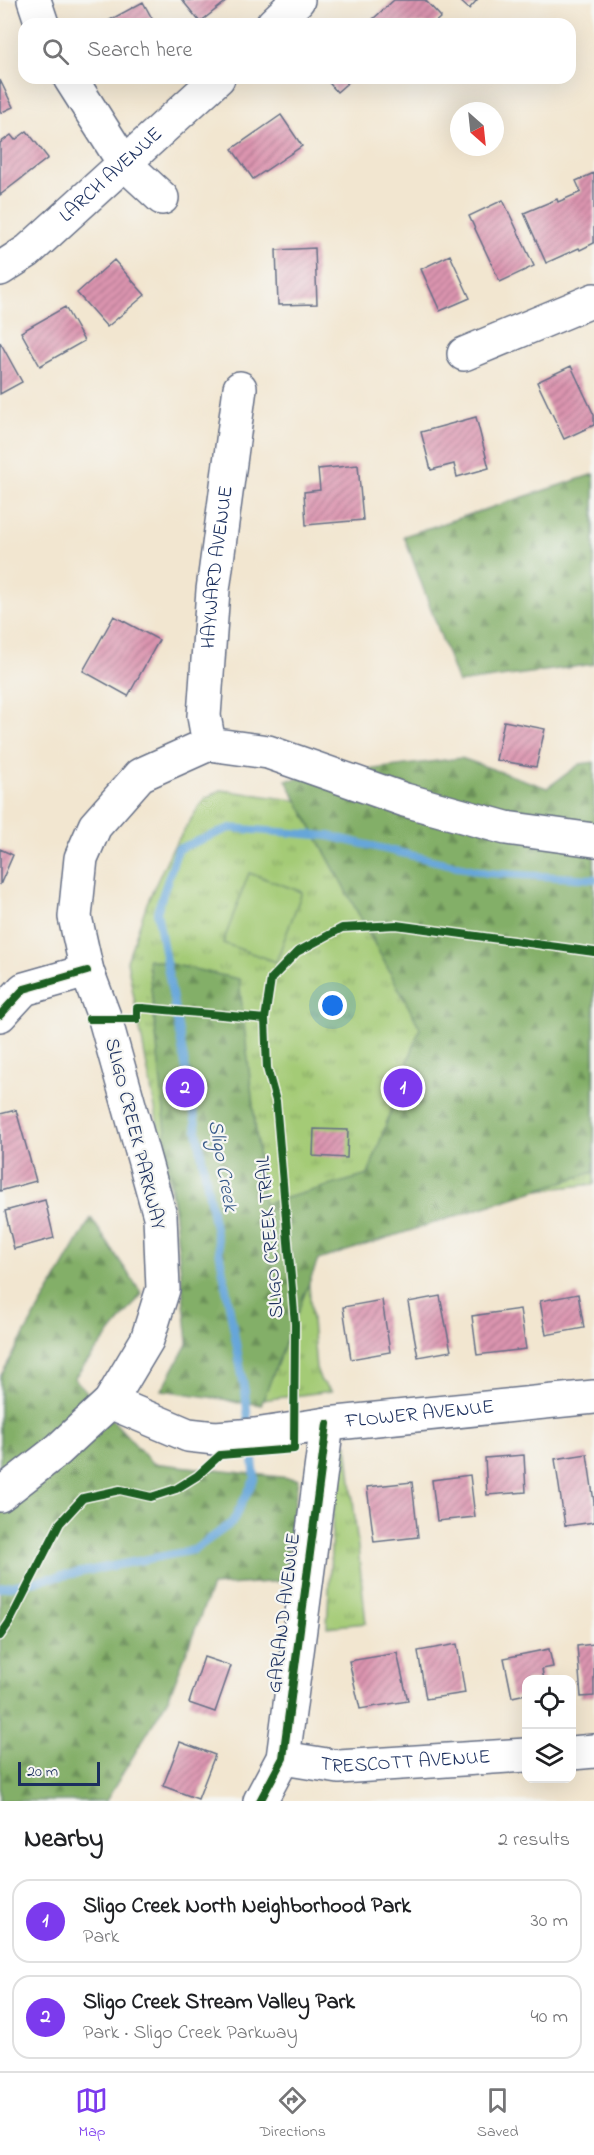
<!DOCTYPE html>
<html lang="en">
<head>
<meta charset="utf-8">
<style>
  body { margin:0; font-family:"Indie Flower",sans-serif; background:#f2f2f2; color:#202124 }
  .controls { position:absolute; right:18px; bottom:18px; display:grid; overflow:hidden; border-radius:12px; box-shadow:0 6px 24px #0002 }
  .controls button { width:54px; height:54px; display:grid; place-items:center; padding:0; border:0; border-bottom:2px solid #e0e0e0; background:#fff; color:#202124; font:30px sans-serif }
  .compass { position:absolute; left:450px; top:102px; width:54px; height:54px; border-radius:50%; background:#fff; box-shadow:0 6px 24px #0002; rotate:153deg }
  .scale { position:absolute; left:18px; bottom:15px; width:82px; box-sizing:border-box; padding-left:6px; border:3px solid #1b2f5e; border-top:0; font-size:16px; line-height:21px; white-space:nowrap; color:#1b2f5e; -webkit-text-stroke:4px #f6f6f2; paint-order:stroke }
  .you { position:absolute; left:333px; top:1006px; width:21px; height:21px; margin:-15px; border:4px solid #fff; border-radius:50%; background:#1a73e8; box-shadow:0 0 0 9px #1a73e833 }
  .badge { display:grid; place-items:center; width:39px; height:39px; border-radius:50%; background:#7c3aed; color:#fff; font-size:20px; font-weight:700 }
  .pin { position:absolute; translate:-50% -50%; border:3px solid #fff; box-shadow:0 2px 6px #0006 }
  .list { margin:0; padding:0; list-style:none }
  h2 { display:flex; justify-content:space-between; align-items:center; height:78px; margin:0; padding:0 24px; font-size:26px }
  h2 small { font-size:20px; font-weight:400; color:#757577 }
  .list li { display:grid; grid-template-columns:39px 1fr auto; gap:18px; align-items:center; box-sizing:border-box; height:84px; margin:0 12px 12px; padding:0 12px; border:2px solid #e0e0e0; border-radius:18px }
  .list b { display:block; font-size:22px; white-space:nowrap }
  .list p { margin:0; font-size:20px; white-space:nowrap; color:#757577 }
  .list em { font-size:20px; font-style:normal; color:#757577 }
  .icon { flex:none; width:33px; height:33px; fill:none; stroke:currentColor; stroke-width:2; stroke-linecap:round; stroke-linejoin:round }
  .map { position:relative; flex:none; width:594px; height:1801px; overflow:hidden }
  .search { position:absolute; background:#fff; box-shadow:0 6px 24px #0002; left:18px; right:18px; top:18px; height:66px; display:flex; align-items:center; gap:15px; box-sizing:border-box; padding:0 21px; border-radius:18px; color:#757577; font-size:22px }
  .sheet { height:270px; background:#fff }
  nav { display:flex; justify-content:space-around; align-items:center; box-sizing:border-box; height:84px; border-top:2px solid #e0e0e0; background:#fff; font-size:16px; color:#757577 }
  nav a { display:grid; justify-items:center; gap:3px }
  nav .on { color:#7c3aed }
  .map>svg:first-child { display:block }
  .grass { fill:url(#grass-tufts); stroke:#607d6a; stroke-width:1.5 }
  .forest { fill:url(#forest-firs); stroke:#4f6f62; stroke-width:1.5 }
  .pitch { fill:#a4cb76; stroke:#607d6a; stroke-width:1.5 }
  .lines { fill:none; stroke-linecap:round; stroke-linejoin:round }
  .stream { stroke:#66a6d9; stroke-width:8 }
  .building { fill:url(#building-hatch) }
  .minor-casing { stroke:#666f86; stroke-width:36 }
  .minor { stroke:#fff; stroke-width:33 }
  .cycleway-casing { stroke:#f6f6f2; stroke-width:11 }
  .cycleway { stroke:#1b5e20; stroke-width:8 }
  .labels { text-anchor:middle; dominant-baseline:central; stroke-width:4.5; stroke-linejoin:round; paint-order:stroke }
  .street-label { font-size:20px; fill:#1b2f5e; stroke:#f6f6f2 }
  .water-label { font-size:21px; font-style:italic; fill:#355989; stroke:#f6f6f2 }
</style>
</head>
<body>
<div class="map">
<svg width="594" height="1801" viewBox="0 0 594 1801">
  <defs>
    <pattern id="grass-tufts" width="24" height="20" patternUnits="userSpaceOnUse" patternTransform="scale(1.5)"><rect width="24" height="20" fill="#a4cb76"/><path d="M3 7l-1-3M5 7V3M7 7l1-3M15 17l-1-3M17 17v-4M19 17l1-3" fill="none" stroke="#85a564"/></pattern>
    <pattern id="forest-firs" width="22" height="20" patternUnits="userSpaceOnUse" patternTransform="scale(1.5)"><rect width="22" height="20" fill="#83af67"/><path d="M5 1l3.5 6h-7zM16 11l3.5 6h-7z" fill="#6a8f58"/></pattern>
    <pattern id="building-hatch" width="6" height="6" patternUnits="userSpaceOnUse" patternTransform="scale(1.5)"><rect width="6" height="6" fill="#db94af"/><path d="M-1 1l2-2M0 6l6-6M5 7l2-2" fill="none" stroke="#b17992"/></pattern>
  </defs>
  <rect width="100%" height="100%" fill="#f6f6f2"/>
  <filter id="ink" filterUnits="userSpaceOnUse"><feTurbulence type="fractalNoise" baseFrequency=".0167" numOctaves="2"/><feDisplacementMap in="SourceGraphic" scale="12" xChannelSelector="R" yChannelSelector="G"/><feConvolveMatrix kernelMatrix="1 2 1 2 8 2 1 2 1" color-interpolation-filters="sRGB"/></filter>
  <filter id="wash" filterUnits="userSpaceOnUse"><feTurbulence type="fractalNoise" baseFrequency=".008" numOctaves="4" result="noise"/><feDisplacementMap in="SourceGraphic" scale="24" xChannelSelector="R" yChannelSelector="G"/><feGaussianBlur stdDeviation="1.35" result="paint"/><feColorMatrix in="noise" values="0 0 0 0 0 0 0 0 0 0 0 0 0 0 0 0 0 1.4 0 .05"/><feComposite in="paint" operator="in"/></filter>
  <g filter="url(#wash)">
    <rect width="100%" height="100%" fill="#f2e6d0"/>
    <path class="grass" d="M221,790l373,51v343l-291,31 13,153 5,13 11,10 -94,12c-17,-3 -25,-9 -32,-24l-79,-418 20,-58 24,-52 32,-51z
      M347,1443l19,180 -39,4 9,-170 5,-11z"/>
    <path class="forest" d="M594,474v190l-136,19 -54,-147z
      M461,758l86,30 33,-24 14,-2v410l-276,88 -57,145 -99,-15 26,-48 -40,-383 91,20 25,225 104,-29 52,-147 -134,-248z
      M91,1218l51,76 -68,84 78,85 146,16 -14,102 -72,5 -43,111 -63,104h-106v-424z"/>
    <path class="pitch" d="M249,873l53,19 -26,70 -53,-19z"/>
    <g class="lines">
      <path class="stream" d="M249,1430l-4,-38 -88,-480 21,-63 52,-21 99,8 158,37 107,6
        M0,1588l194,-38 38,-27 23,-45 -4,-36"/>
    </g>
    <g id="blocks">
      <path class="building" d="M182,0h46l-28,22z
        M394,0h31l16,17 -8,7h-55l-5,-5z
        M459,0h18l-8,9z
        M143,2l12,22h-48l-1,-2z
        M325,78h28l-16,14z
        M0,80l13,27 -13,6z
        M281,115l21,31 -49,33 -21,-30z
        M27,131l21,27 -48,37v-52l11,-8 4,5z
        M594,173v70l-14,7 -1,-2 -33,15 -22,-50 33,-14 1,3 23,-10 -5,-11z
        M503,200l31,66 -34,16 -31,-66z
        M315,248l2,56 -39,1 -2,-55z
        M450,255l20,43 -30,13 -19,-42z
        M114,260l31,35 -38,32 -30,-34z
        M65,307l19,34 -44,25 -19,-34z
        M0,342l22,40 -22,12z
        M571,366l23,49v10l-30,14 -27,-57z
        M476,417l13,51 -32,9 -3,-13 -23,6 -10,-38z
        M358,465l5,55 -57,5 -2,-33 16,-2 -2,-21z
        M114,616l45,24 -31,56 -45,-25z
        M504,721l41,8 -9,38 -40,-7z
        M0,849l13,6 -13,30z
        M16,1110l20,71 -36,10v-77z
        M314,1129l34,1 -1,28 -34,-2z
        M45,1200l9,38 -40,11 -9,-38z
        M578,1294l6,34 -38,7 -6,-34z
        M440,1296l11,55 -33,6 -10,-55z
        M382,1300l8,52 -39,7 -8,-52z
        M520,1309l6,40 -49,6 -5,-39z
        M587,1454l7,48v20l-29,4 -10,-67z
        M524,1455l2,37 -39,3 -2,-37z
        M470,1475l5,42 -38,4 -5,-41z
        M412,1482l6,55 -44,5 -7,-55z
        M457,1644l8,49 -39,6 -8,-48z
        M594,1644v52l-13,1 -4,-51z
        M549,1649l4,18 -11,2 2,11h-18v14l-14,3 -8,-39z
        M397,1653l11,48 -48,8 -11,-48z
        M204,1657l27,9 -16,46 -26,-9z
        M180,1742l35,13 -17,44 -35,-13z"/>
    </g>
  </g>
  <g filter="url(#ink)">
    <use href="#blocks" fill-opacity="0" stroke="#666f86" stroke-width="1.5"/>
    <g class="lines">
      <defs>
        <g id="minor">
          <path d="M34,0l8,24"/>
          <path d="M273,24l25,-24"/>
          <path d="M70,78l54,85 38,35"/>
          <path id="s1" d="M0,269l28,-18 190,-173"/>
          <path d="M464,354l130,-54"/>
          <path id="s2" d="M209,744l-5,-28 9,-126 27,-202"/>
          <path d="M0,1015l24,-26 63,-18"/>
          <path id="s3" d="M110,1402l78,33 27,3 40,-3 72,-11 267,-27"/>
          <path d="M0,1495l58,-45 52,-48 37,-62 16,-51 -3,-73 -55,-197 -18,-48 -12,-54 6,-59 14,-32 45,-51 69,-31 59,8 137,48 101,28 88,12"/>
          <path d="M572,1753l22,-2"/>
          <path id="s4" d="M283,1758l56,9 187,-12"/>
          <path d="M260,1801l23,-43 44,-334"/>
        </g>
      </defs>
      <use href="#minor" class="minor-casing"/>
      <use href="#minor" class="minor"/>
      <defs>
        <path id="cycleway" d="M0,1015l24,-26 63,-18
          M89,1019h48v-11h6l122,11
          M0,1636l9,-13 51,-100 23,-25 37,-8 31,7 25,-8 21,-13 23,-21 74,-6 1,-125 -19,-223 -9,-33 -2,-49 6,-40 26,-27 45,-24 54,-3 198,27
          M260,1801l23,-43 44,-334"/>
      </defs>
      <use href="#cycleway" class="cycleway-casing"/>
      <use href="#cycleway" class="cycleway"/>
    </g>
  </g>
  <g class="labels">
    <g class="street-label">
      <text stroke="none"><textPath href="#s1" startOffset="146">LARCH AVENUE</textPath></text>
      <text stroke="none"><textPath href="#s2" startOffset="178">HAYWARD AVENUE</textPath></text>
      <text transform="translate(134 1134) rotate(76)">SLIGO CREEK PARKWAY</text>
      <text transform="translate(271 1237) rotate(-95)">SLIGO CREEK TRAIL</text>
      <text stroke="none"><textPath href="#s3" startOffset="318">FLOWER AVENUE</textPath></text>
      <text transform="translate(285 1613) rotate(-83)">GARLAND AVENUE</text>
      <text stroke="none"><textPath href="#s4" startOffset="123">TRESCOTT AVENUE</textPath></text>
    </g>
    <g class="water-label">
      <text transform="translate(222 1166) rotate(80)">Sligo Creek</text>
    </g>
  </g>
</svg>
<div class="controls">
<button><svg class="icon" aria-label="locate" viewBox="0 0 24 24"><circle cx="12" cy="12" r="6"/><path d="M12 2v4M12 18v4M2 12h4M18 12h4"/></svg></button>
<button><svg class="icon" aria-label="layers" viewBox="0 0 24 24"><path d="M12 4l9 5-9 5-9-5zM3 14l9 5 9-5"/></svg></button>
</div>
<svg class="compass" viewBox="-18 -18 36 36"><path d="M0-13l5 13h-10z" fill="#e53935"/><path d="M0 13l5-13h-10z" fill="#757577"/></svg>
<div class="scale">20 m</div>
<div class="you"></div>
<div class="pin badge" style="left:403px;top:1088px">1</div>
<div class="pin badge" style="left:185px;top:1088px">2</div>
<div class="search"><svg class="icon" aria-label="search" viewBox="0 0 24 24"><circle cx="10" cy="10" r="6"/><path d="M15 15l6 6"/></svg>Search here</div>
</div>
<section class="sheet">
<h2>Nearby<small>2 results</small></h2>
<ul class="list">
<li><span class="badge">1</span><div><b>Sligo Creek North Neighborhood Park</b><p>Park</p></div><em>30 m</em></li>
<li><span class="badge">2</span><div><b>Sligo Creek Stream Valley Park</b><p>Park · Sligo Creek Parkway</p></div><em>40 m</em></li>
</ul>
</section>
<nav>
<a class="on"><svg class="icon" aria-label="map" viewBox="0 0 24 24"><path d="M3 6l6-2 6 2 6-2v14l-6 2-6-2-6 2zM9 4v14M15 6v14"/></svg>Map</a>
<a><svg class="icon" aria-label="directions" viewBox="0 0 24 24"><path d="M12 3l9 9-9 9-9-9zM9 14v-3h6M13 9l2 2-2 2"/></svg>Directions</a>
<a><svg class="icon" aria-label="saved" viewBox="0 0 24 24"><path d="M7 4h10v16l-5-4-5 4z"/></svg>Saved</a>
</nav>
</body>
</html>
